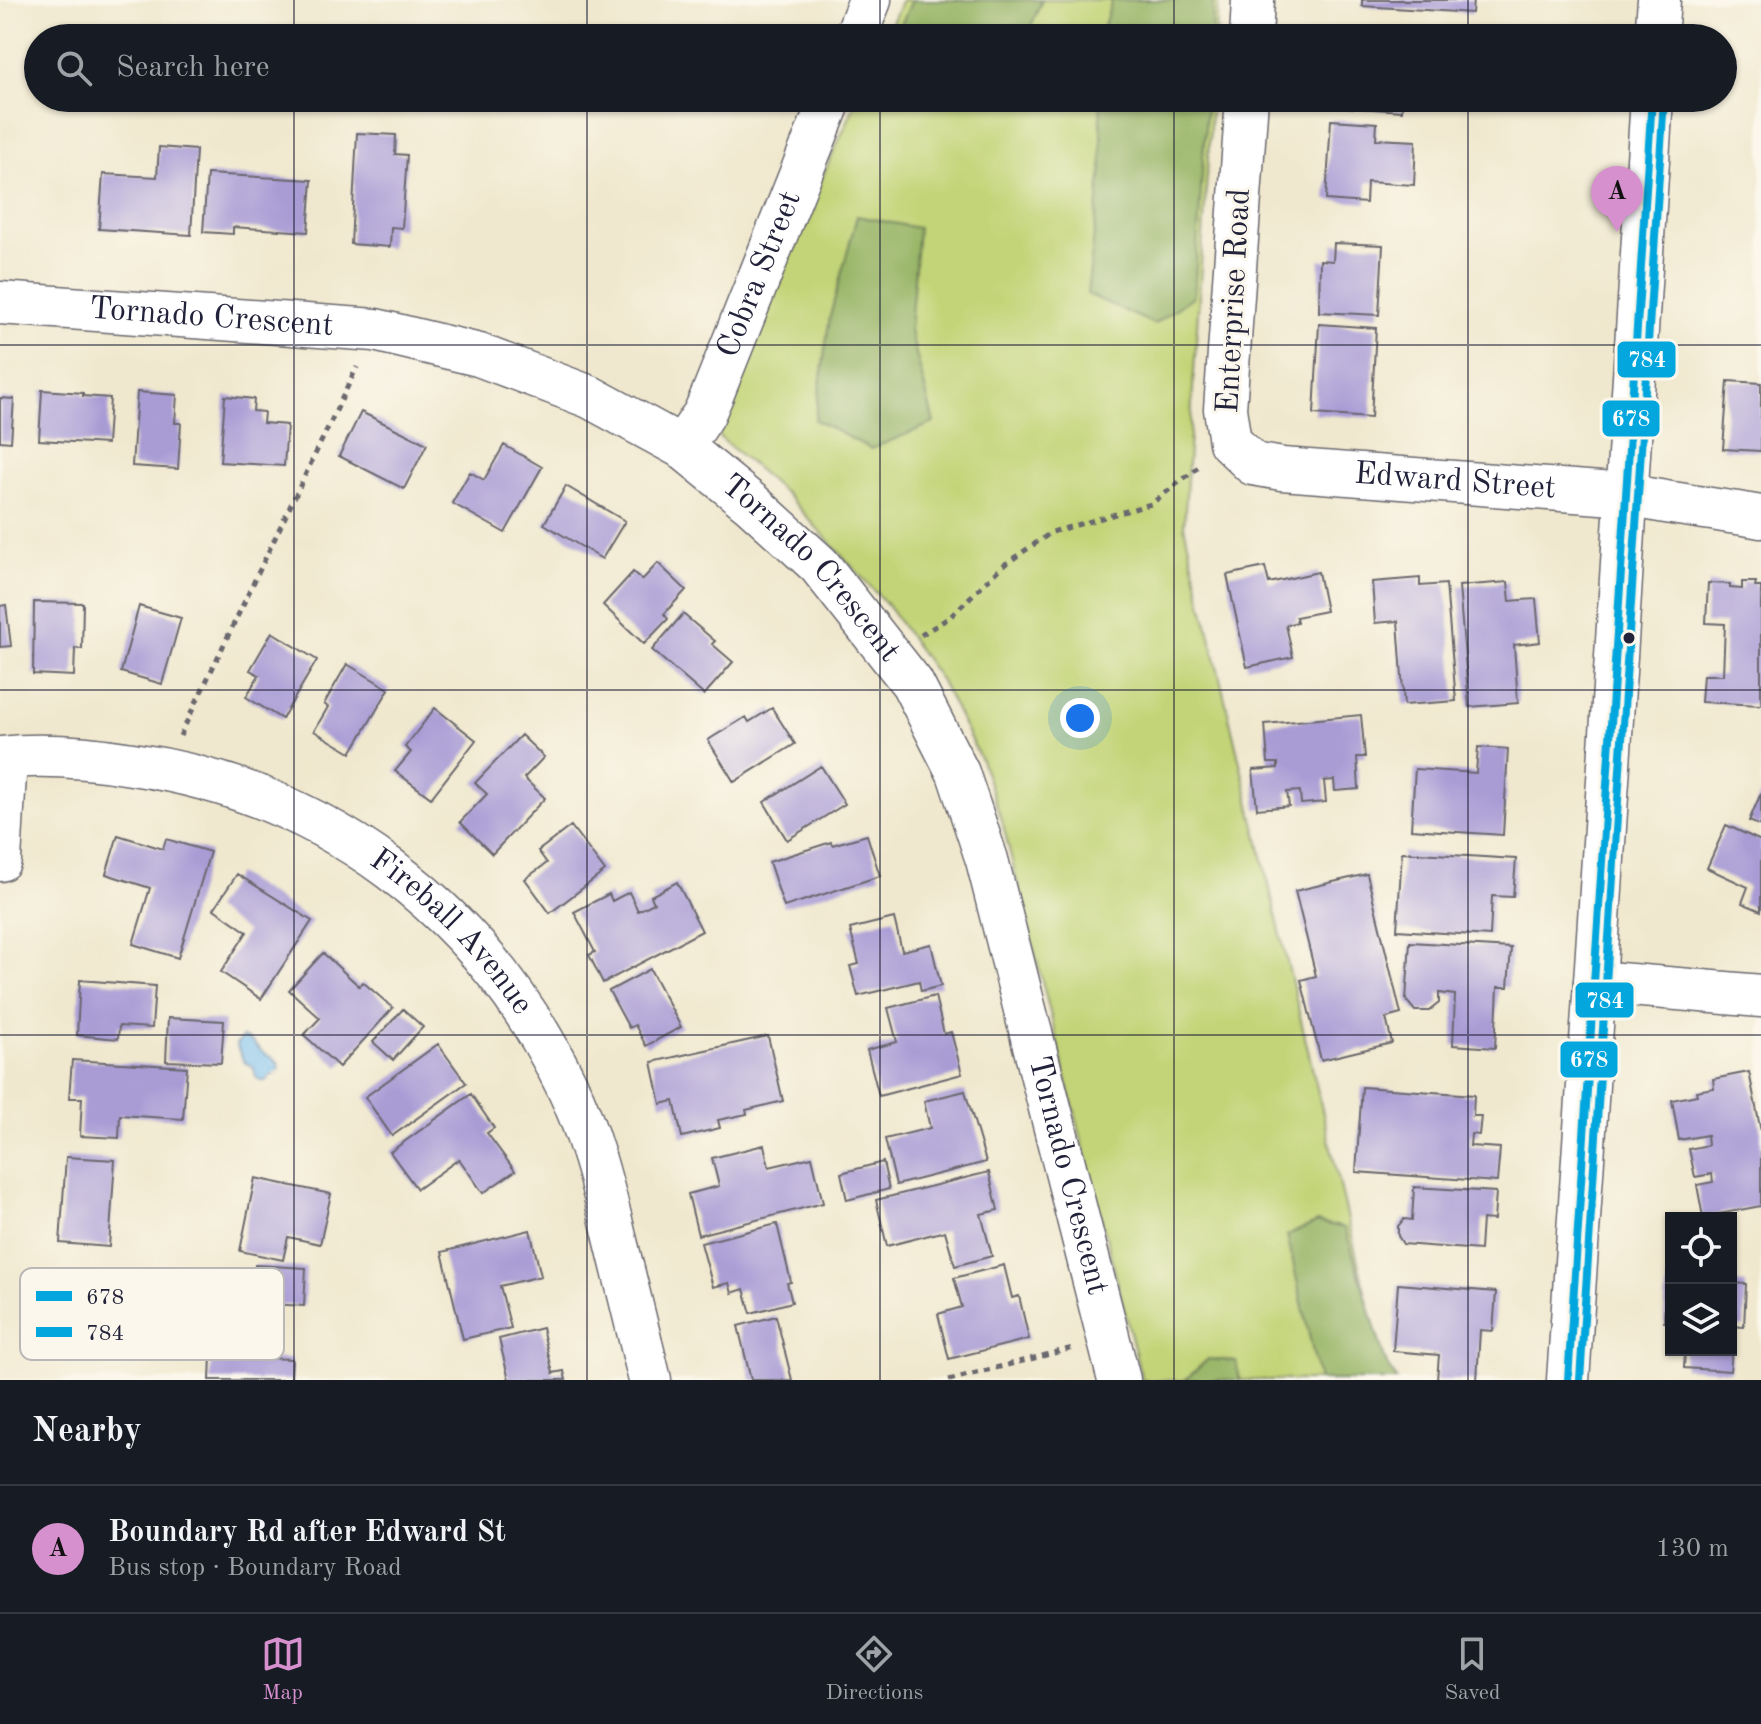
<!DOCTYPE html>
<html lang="en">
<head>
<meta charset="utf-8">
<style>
  body { margin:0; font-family:"Old Standard TT",serif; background:#242831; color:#f1f3f6 }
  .controls { position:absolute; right:24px; bottom:24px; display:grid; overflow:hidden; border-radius:0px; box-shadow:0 2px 6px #0004 }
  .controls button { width:72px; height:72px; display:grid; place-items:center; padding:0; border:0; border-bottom:2px solid #363941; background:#171b24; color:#f1f3f6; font:40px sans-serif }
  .you { position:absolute; left:1080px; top:718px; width:28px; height:28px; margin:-20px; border:6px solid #fff; border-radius:50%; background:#1a73e8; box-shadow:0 0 0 12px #1a73e833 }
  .badge { display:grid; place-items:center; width:52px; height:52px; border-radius:50%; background:#d690ce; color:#111; font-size:26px; font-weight:700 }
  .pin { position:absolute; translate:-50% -66px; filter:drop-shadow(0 2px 4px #0008) }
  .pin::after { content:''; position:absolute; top:42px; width:28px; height:24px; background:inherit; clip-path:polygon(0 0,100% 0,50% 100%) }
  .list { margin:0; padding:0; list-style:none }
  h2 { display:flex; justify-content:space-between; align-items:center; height:104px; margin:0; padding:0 32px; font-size:34px }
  h2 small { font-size:26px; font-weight:400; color:#9ea1a6 }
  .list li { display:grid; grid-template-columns:52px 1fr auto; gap:24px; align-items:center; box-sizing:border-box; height:128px; padding:0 32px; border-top:2px solid #363941 }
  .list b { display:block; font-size:30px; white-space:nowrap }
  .list p { margin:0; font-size:26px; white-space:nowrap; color:#9ea1a6 }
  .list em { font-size:26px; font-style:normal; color:#9ea1a6 }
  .icon { flex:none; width:44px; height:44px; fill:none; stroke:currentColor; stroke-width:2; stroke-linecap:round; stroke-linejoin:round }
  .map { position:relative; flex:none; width:1761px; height:1380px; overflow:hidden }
  .search { position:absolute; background:#171b24; box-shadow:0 2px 6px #0004; left:24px; right:24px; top:24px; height:88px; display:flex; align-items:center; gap:20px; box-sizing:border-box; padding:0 28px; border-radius:44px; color:#9ea1a6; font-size:30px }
  .sheet { height:232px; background:#171b24 }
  nav { display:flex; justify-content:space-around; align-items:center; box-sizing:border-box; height:112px; border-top:2px solid #363941; background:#171b24; font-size:22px; color:#9ea1a6 }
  nav a { display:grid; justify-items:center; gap:4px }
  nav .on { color:#d690ce }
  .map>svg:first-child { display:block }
  .green { fill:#c2d477; stroke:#727b59; stroke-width:2 }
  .forest { fill:#99b668; stroke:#5e6c52; stroke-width:2 }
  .water { fill:#76beee; stroke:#4c7094; stroke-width:2 }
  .building { fill:#a99cd5 }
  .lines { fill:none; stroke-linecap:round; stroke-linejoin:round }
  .minor-casing { stroke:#6a676e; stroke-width:45 }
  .path { stroke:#6a676e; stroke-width:5; stroke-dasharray:6 6; stroke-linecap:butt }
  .minor { stroke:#fff; stroke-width:42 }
  .bus-1-casing { stroke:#fbf7ec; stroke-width:14 }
  .bus-2-casing { stroke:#fbf7ec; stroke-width:14 }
  .bus-1 { stroke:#03a6dd; stroke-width:8 }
  .bus-2 { stroke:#03a6dd; stroke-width:8 }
  .grid { fill:none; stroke:#22223b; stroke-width:2; stroke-opacity:0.55 }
  .bus-dot { fill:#22223b; stroke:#fbf7ec; stroke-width:3 }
  .labels { text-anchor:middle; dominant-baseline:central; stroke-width:6; stroke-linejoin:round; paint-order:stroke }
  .street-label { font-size:32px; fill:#22223b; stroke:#fbf7ec }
  .key { fill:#fbf7ec; stroke:#bab7b7; stroke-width:2 }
  .key-label { font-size:22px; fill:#22223b }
  .line-badge { stroke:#fbf7ec; stroke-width:3 }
  .badge-label { font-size:22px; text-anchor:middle; font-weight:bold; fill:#fff }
</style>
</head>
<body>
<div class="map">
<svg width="1761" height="1380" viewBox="0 0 1761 1380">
  <rect width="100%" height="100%" fill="#fbf7ec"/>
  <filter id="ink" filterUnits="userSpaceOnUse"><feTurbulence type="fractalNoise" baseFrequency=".0125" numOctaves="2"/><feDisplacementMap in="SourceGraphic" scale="16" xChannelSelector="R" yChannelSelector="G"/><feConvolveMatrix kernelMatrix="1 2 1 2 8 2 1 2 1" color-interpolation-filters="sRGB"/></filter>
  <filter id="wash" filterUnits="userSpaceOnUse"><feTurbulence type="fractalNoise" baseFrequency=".006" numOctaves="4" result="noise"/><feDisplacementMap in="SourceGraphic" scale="32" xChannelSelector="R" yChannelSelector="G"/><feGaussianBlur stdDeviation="1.8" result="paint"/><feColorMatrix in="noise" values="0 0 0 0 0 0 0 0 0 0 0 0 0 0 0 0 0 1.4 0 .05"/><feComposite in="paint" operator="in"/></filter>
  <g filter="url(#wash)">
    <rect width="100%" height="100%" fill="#f0e8ce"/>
    <path class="green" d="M902,0h316l-2,38h-331z
      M858,98h354l-28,428 202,854h-244l-139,-555 -22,-65 -40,-79 -54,-76 -101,-111 -77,-66z"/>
    <path class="forest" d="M912,0h130l-16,38h-131z
      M1112,0h101l-1,38h-112z
      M1100,98h107l-13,198 -40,28 -67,-30 15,-126z
      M857,216l61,12 -8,102 24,93 -63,26 -56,-29 15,-104z
      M1318,1222l27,6 40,132 12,20h-78l-32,-145z
      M1208,1359l28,2 4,19h-55z"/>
    <path class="water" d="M243,1037c10,3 13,10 21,16 7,4 11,5 16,12l-2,6 -7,4 -5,6h-6l-4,-4 -3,-11 -9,-4 -8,-18z"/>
    <g id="blocks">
      <path class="building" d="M1362,0h111l-1,13 -110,-7z
        M1331,98h72l-1,13 -71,-5z
        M1331,120l46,3 -1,16 40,2 -2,44 -47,-3 -1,21 -40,-3z
        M357,133l39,2 -1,19 12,1 -5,73 -11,-1 -1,20 -39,-3z
        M159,147l37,3 -5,85 -92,-6 4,-55 54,3z
        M207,174l105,6 -4,52 -75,-5v7l-30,-2z
        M1334,243l49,2 -4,70 -60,-3 1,-52 13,1z
        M1319,324l57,4 -5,90 -57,-4z
        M1728,381l33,2v68l-38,-2z
        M42,390l41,3v3l27,2 -3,46 -68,-4z
        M137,392l40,3 -2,28h6l-3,46 -46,-3z
        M225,396l29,3 -1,12 11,1 -1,11 24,2 -3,41 -64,-4z
        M0,398l14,1 -3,43 -11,-1z
        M361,412l66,32 -23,45 -65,-33z
        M504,445l38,22 -37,66 -53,-30 18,-31 14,8z
        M566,486l59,35 -23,38 -58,-35z
        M658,563l28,27 -22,24 4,5 -24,25 -41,-39 30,-33 9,8z
        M1265,567l4,16 49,-11 8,39 -30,6 1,5 -11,3 7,32 -46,10 -20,-92z
        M1420,578v8l26,-2 10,117 -52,4 -6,-84 -23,2 -3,-41z
        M1508,582l2,19 26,-2 4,43 -26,3 4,58 -49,4 -10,-121z
        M1742,582h14l-1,5h6v118l-60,-3 2,-27h20l2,-51 -19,-1 2,-40 22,1v4l12,1z
        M34,602l49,1 -1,46 -7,-1 -1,28 -41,-2z
        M6,605l5,41 -11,1v-41z
        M139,606l42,12 -19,66 -41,-12z
        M683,614l32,27 -3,3 21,18 -29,33 -52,-45z
        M272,632l45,28 -35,59 -36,-22 13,-22 -9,-5z
        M347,664l42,25 -38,64 -37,-22 14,-24 -4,-3z
        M435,708l41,32 -45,58 -36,-27 16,-19 -6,-5z
        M772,708l23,36 -61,38 -26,-42 38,-23 3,5z
        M1361,715l4,42h-8l2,32 -24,2 -1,-11 -10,1 2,21 -25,2 -1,-13 -13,1 2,14 -32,3 -4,-39 25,-2v-5h-10l-3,-39z
        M521,735l23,22 -20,21 21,20 -53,56 -32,-32 27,-28 -12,-11z
        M1478,747l30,2 -5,86 -92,-6 4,-60 61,4z
        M821,766l24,38 -58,36 -23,-38z
        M1761,793v33l-12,-5z
        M1726,825l35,16v70l-19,-8 6,-16 -41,-19z
        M571,826l34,45 -55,42 -25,-34 22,-16 -9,-12z
        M118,835l45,14 3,-10 44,13 -32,106 -45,-14 17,-56 -44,-14z
        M867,835l13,41 -96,31 -15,-45 62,-20 1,3z
        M1402,852l114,7 -3,38 -21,-1 -2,40 -93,-6z
        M237,874l75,47 -51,78 -40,-27 26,-40 -33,-23z
        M1367,874l34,140 -15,4 6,25 -71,17 -20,-80 15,-4 -21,-85z
        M677,882l25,49 -99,52 -14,-28 6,-3 -21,-40 35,-18 3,7 17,-9 9,19 16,-8 -3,-7z
        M894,918l8,33 29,-7 10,42 -20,5 -2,-10 -61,15 -8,-30 9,-2 -9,-35z
        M1410,942l101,6 -3,39h-10l-3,61 -42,-3 2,-50 -16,-2v10l-10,8h-14l-9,-11z
        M323,953l36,33 4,-4 30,26 -54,59 -35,-32 16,-17 -31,-28z
        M650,969l31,58 -35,19 -11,-21 -6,3 -20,-37z
        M80,980l75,6 -3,42 -33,-2 -1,13 -41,-4z
        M935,996l9,38 7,-2 11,42 -83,22 -12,-46 30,-8 -9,-34z
        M403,1009l20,18 -30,33 -20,-18z
        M168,1018l56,3 -3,42 -55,-2z
        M768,1036l15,65 -37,9 1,4 -29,6 2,8 -38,9 -8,-36 -13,3 -9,-42z
        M438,1044l28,39 -74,53 -27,-39z
        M72,1060l115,7 -4,52 -63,-4 -1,23 -39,-2 2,-38h-13z
        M1749,1072l12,60v74l-58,11 -6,-32 16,-3 -1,-8 -17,3 -6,-28 19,-4 -1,-10 -28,5 -7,-40 25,-5 -1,-4 18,-3 -1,-9z
        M1362,1087l112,8 -1,21h8l-2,19 -8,-1 -1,12 30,2 -3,34 -141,-10z
        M965,1091l21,71 -90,23 -11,-46 45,-11 -6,-27z
        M471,1094l23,34 -7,5 28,38 -32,22 -24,-34 -42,30 -27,-37z
        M764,1145l5,22 43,-10 11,46 -125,32 -10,-41 31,-8 -7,-28z
        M66,1157l49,3 -6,87 -49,-4z
        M883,1162l6,27 -42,11 -6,-27z
        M989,1172l9,38 -17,4 11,42 -37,10 -10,-35 -58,15 -11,-46z
        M255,1178l76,16 -11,50 -32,-7 -5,23 -43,-9z
        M1414,1187l82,5 -2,28 -12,-1 -2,31 -77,-6 -5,-8v-10l6,-7 8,1z
        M777,1224l14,58 -4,1 5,19 -41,11 -7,-24 -12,4 -3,-10 -16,4 -12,-44z
        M530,1230l11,46 -41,10 11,42 -48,11 -21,-87z
        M255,1265l51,3 -2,38 -51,-3z
        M1004,1265l8,33 7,-2 10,43 -80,20 -11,-45 24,-7 -8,-29z
        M1667,1279h4v44l-7,-1z
        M1731,1283l15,1 -2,43 -13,-1z
        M1398,1284l98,8 -3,39 -13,-1 -3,50h-40l2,-25 -46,-4z
        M776,1316l16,64h-41l-13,-54z
        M542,1328l11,45 11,-2 2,9h-57l-10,-41z
        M1685,1350h47l-2,21 -46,-3z
        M211,1356l81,3 -1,21h-81z"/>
    </g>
  </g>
  <g filter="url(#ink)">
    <use href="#blocks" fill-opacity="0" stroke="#6a676e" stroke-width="2"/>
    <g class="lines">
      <defs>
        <g id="minor">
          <path d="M855,38l15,-38"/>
          <path d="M1251,38l2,-38"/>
          <path d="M1656,38l3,-38"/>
          <path id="s1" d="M1247,98l-22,311 5,33 23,22 29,5 345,26c44,9 89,14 134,22"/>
          <path id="s2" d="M0,303l375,27 104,25 111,42 92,50 70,57 67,61 93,118 46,90 29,87 132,520"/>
          <path id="s3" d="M682,447l22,-33 9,-21 118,-295"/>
          <path id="s4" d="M0,758c44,-5 89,-1 132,6 194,28 349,145 434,320 23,47 36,98 48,149 12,49 24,98 36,147"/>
          <path d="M0,860l6,-102"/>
          <path d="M1595,982l166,14"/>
          <path d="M1568,1380l27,-398 57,-884"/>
        </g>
      </defs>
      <use href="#minor" class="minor-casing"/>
      <path class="path" d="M921,635l29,-18 51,-50 51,-35 99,-28 50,-39
        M180,736l177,-369
        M949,1380l124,-32"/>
      <use href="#minor" class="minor"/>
      <defs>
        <path id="bus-1" d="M1568,1380l84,-1282"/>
        <path id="bus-2" d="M1580,1380l84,-1281"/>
      </defs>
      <use href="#bus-1" class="bus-1-casing"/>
      <use href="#bus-2" class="bus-2-casing"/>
      <use href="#bus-1" class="bus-1"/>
      <use href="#bus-2" class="bus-2"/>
    </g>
  </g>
  <path class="grid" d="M294,0v38M587,0v38M880,0v38M1174,0v38M1468,0v38M294,98v1282M587,98v1282M880,98v1282M1174,98v1282M1468,98v1282M0,345h1761M0,690h1761M0,1035h1761"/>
  <circle class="bus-dot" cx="1629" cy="638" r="7"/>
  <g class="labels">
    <g class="street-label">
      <text stroke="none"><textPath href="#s3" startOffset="190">Cobra Street</textPath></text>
      <text transform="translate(1235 301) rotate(-87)">Enterprise Road</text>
      <text stroke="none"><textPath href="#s2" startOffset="212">Tornado Crescent</textPath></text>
      <text stroke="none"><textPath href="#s1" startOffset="580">Edward Street</textPath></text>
      <text stroke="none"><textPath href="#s2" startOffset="884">Tornado Crescent</textPath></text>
      <text stroke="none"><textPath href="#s4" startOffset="502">Fireball Avenue</textPath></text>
      <text stroke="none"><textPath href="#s2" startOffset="1556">Tornado Crescent</textPath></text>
    </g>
  </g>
  <rect x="20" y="1268" width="264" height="92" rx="12" class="key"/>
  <rect x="36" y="1291" width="36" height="10" fill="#03a6dd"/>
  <rect x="36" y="1327" width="36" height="10" fill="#03a6dd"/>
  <g class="key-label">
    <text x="86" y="1304">678</text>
    <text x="86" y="1340">784</text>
  </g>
  <g class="line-badge">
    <rect x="1616" y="340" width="61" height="39" rx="8" fill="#03a6dd"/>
    <rect x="1601" y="399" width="60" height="39" rx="8" fill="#03a6dd"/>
    <rect x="1574" y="981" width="61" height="38" rx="8" fill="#03a6dd"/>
    <rect x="1559" y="1040" width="60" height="39" rx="8" fill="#03a6dd"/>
  </g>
  <g class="badge-label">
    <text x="1647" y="367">784</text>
    <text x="1631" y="426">678</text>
    <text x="1605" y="1008">784</text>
    <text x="1589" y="1067">678</text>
  </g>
</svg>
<div class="controls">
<button><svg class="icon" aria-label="locate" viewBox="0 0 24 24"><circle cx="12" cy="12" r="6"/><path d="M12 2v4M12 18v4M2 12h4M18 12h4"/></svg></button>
<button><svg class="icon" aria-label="layers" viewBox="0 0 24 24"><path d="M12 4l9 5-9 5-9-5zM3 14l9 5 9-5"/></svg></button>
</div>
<div class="you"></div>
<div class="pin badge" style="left:1617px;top:232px">A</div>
<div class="search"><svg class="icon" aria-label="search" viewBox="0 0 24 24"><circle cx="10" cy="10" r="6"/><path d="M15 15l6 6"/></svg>Search here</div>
</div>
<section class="sheet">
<h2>Nearby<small></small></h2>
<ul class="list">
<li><span class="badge">A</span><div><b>Boundary Rd after Edward St</b><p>Bus stop · Boundary Road</p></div><em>130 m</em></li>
</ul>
</section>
<nav>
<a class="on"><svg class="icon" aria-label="map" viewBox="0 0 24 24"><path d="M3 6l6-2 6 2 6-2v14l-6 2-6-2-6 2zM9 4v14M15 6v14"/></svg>Map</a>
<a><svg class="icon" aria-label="directions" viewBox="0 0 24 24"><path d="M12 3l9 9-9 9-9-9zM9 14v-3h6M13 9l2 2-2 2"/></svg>Directions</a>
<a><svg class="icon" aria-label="saved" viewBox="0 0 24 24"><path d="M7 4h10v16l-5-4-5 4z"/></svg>Saved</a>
</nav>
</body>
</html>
